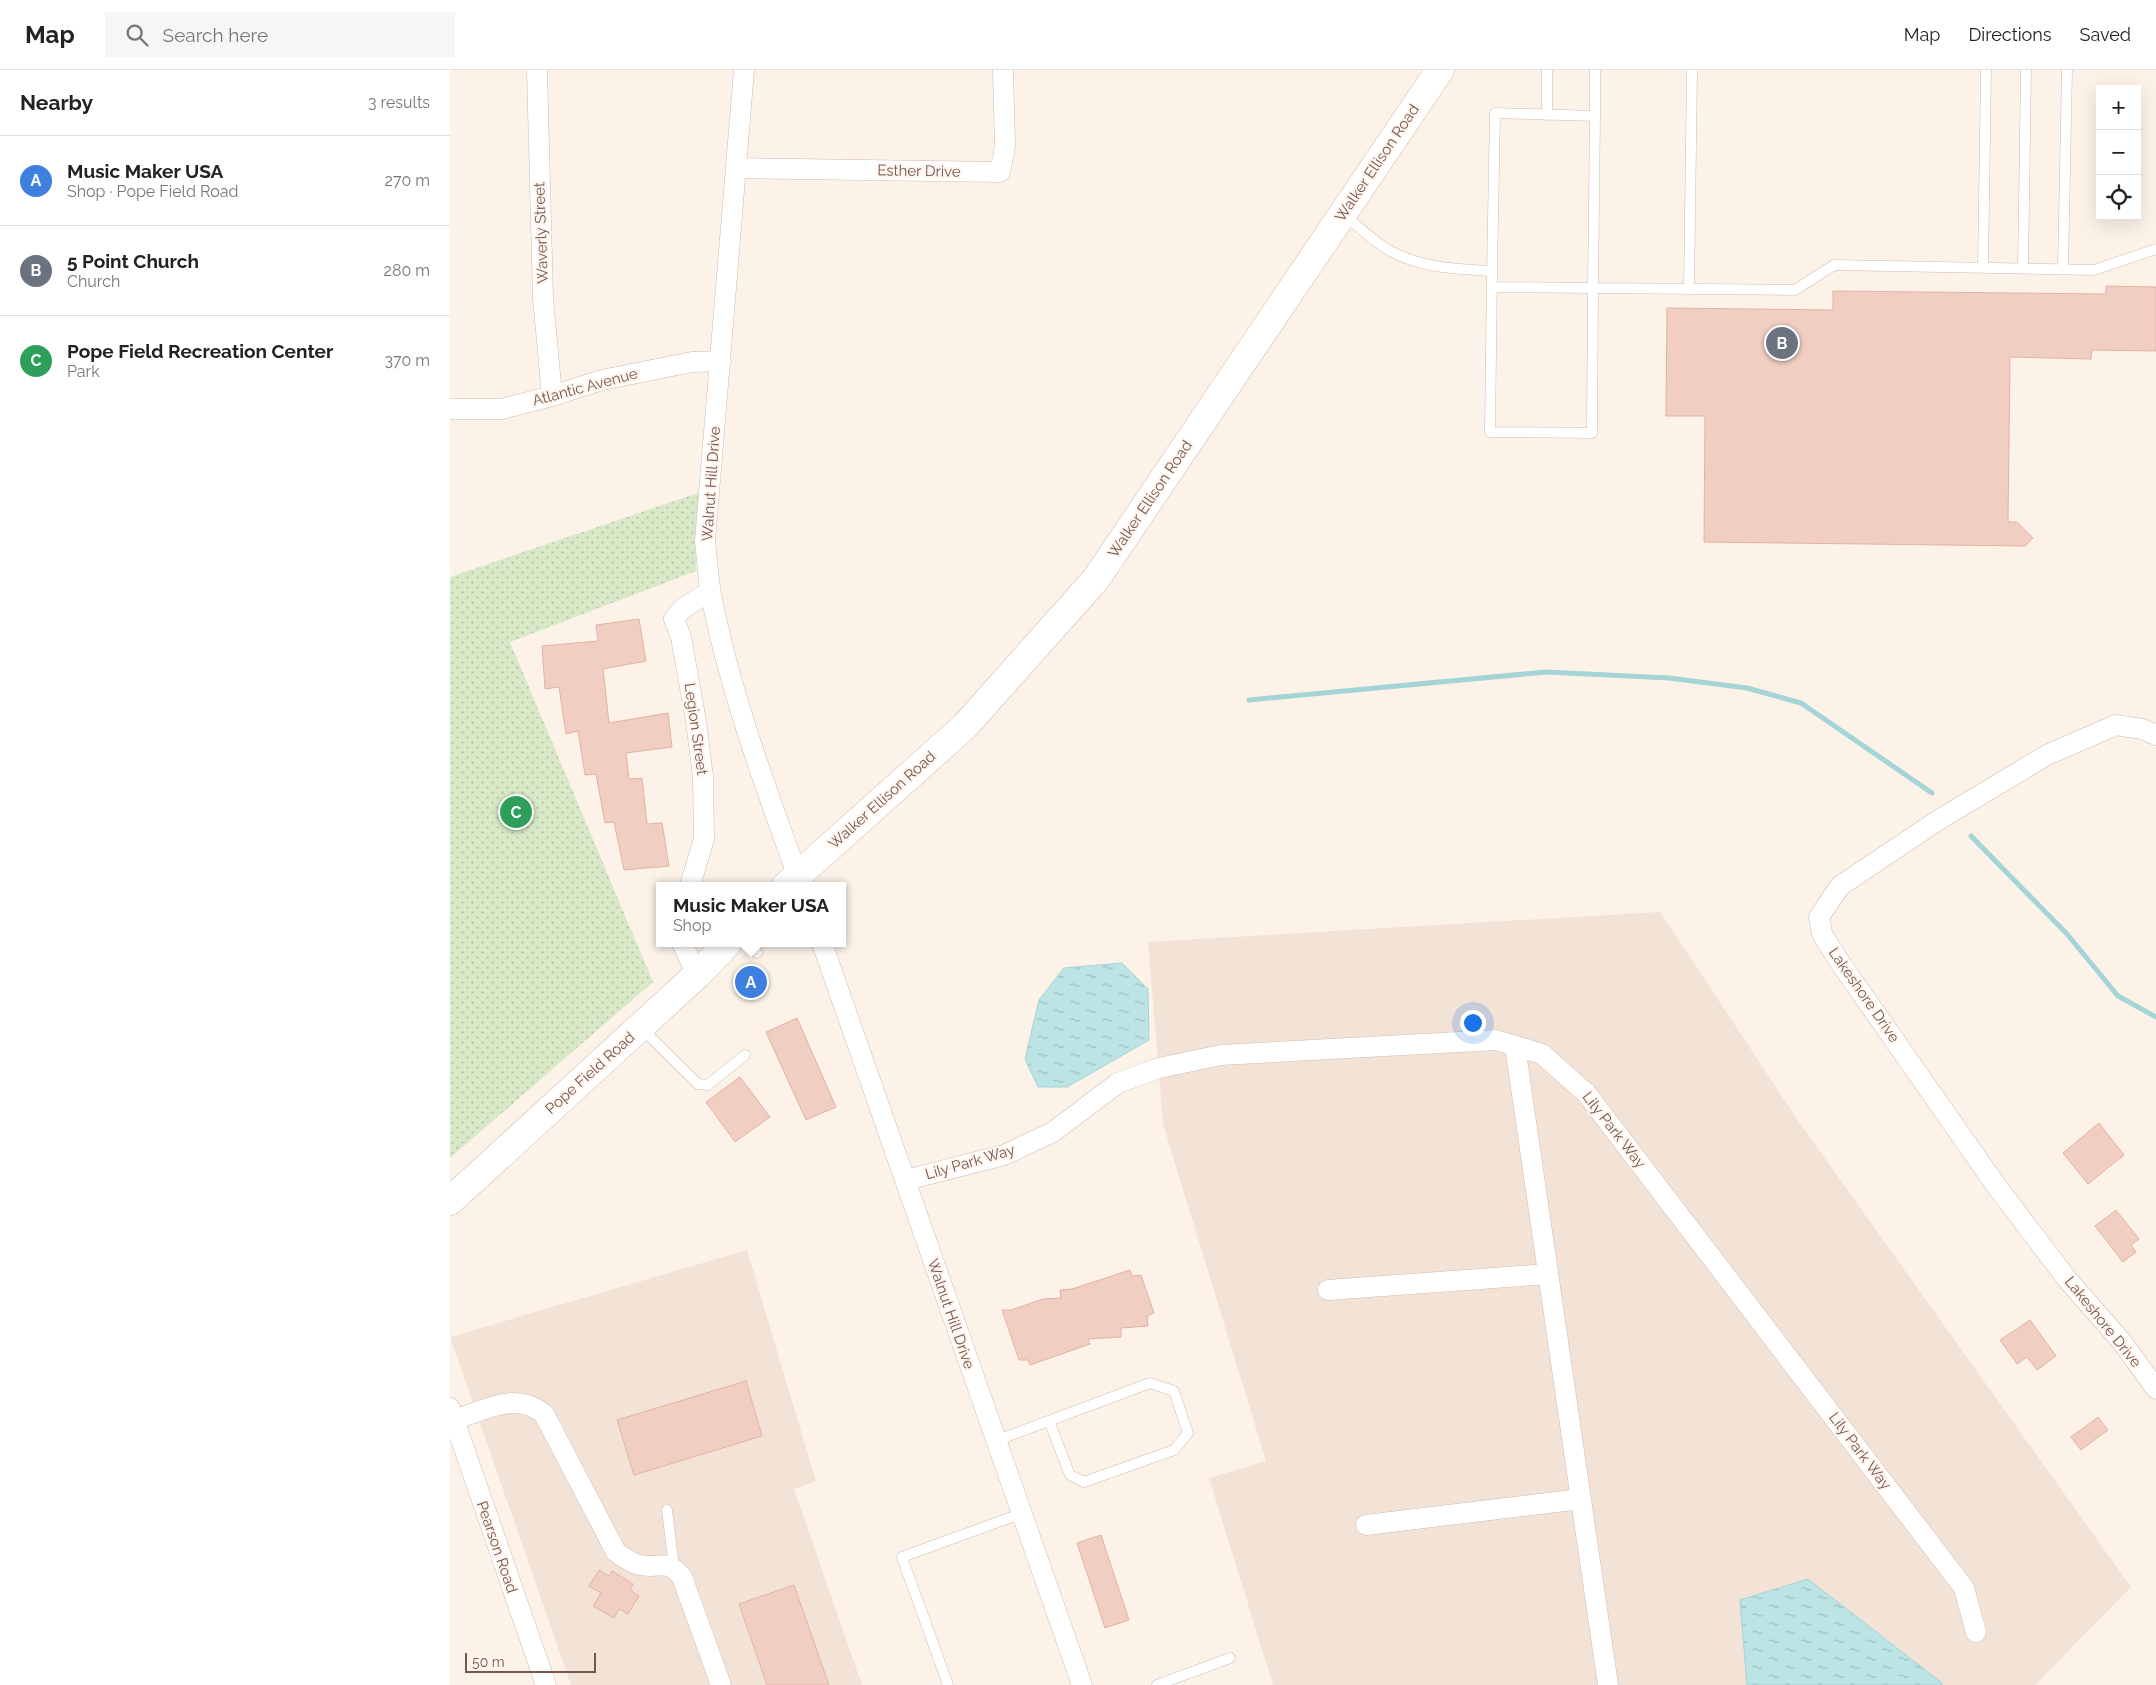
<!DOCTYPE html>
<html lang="en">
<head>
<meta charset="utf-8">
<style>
  body { margin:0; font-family:Raleway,sans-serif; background:#f6f6f6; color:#222 }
  .controls { position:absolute; right:15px; top:15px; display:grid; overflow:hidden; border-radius:0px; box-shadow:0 5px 20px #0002 }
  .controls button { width:45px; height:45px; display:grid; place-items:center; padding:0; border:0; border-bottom:1px solid #e0e0e0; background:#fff; color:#222; font:25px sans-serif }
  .scale { position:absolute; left:15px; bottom:12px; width:131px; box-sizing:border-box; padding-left:5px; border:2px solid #75574d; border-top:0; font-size:14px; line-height:18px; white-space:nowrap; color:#75574d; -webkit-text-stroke:4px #fef6ef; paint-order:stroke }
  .you { position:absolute; left:1022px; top:952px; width:18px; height:18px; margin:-12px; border:4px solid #fff; border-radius:50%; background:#1a73e8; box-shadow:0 0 0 8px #1a73e833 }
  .badge { display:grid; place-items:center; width:32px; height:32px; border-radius:50%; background:#df6253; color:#fff; font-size:16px; font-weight:700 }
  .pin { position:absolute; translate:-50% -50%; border:2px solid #fff; box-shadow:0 1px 5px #0006 }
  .popup { position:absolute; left:206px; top:812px; width:190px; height:65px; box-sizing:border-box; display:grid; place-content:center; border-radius:0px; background:#fff; filter:drop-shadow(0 1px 4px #0005); font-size:16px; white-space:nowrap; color:#767676 }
  .popup b { font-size:19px; color:#222 }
  .popup::after { content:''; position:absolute; left:50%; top:100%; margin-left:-10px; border:10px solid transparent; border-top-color:#fff }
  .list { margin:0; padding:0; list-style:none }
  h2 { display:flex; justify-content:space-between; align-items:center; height:65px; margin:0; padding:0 20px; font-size:21px }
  h2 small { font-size:16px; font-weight:400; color:#767676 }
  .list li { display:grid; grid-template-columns:32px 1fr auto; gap:15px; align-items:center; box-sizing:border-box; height:90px; padding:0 20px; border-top:1px solid #e0e0e0 }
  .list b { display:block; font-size:19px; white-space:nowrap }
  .list p { margin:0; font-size:16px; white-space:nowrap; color:#767676 }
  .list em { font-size:16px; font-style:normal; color:#767676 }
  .icon { flex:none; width:28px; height:28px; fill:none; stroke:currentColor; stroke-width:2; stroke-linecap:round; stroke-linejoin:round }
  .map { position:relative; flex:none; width:1706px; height:1615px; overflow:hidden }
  header { display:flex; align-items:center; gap:30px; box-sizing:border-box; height:70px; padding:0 25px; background:#fff; border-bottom:1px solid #e0e0e0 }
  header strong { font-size:24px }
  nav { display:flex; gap:28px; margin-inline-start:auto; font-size:18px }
  .search { width:350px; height:45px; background:#f6f6f6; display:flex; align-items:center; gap:12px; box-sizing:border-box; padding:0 18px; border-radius:0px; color:#767676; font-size:19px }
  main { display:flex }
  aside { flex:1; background:#fff }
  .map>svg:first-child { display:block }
  .residential { fill:#f3e3d7 }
  .park { fill:url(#park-dots) }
  .water { fill:url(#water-ripples); stroke:#a4d4d6 }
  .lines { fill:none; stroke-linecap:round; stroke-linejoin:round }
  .stream { stroke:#a4d4d6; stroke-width:5 }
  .building { fill:#f0cec1; stroke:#e2b3a2 }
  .lane-casing { stroke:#cfbbb1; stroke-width:11 }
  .street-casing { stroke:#cfbbb1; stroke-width:21 }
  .secondary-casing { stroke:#d2baaf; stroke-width:29 }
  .lane { stroke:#fff; stroke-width:10 }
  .street { stroke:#fff; stroke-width:20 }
  .secondary { stroke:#fff; stroke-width:28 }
  .labels { text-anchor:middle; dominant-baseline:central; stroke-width:4.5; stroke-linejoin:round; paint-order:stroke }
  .street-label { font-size:15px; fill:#75574d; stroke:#fef6ef }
</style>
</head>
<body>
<header>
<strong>Map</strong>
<div class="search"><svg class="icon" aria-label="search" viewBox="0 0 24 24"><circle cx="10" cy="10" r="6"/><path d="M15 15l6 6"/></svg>Search here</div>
<nav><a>Map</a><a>Directions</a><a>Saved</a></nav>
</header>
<main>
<aside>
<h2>Nearby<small>3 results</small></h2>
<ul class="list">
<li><span class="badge" style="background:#3f7fe0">A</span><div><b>Music Maker USA</b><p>Shop · Pope Field Road</p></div><em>270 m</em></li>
<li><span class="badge" style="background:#6b7280">B</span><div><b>5 Point Church</b><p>Church</p></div><em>280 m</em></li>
<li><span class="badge" style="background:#2e9e5b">C</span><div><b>Pope Field Recreation Center</b><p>Park</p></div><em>370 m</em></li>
</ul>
</aside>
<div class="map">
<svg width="1706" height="1615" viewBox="0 0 1706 1615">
  <defs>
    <pattern id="park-dots" width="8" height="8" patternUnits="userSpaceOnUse" patternTransform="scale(1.25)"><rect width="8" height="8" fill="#d9e9c7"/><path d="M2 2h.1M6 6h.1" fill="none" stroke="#b5c0a4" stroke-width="1.8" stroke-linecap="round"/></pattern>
    <pattern id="water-ripples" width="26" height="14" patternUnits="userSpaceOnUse" patternTransform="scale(1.25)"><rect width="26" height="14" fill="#bde4e5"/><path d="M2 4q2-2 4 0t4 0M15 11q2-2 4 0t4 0" fill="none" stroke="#9ebcbc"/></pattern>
  </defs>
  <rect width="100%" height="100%" fill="#fcf2e8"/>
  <path class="residential" d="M1210,842l139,210 332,465 -96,98h-762l-64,-207 57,-17 -103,-337 -15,-182z
    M297,1180l69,231 -22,8 68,196h-291l-121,-348z"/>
  <path class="park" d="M248,423l-2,78 -186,71 143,340 -203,176v-581z"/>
  <path class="water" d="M672,893l26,26 1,51 -82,47h-29l-13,-28 14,-59 25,-32z
    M1358,1509l134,104v2h-195l-7,-85z"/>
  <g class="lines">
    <path class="stream" d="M799,630l297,-28 123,6 78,10 54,15 131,90
      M1521,766l96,98 51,62 38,21"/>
  </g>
  <path class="building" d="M1656,216l50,1v64l-64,-1 -1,9 -81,-2 -2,165h9l16,16 -8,8 -321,-4 1,-126h-39l1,-108 166,2v-19l273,3z
    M189,549l7,42 -43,8 6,54 59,-10 4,34 -46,6 3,26 13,-1 5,46 15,-1 7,43 -45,4 -10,-48 -9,1 -9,-49 -11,1 -7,-44 -12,3 -7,-47 -14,2 -3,-43 56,-5 -2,-16z
    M306,897l10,12 -21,18 -10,-12z
    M347,948l39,89 -30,13 -40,-88z
    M290,1007l30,40 -35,25 -29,-40z
    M1649,1053l25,32 -36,29 -25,-31z
    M1666,1140l23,29 -8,6 5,7 -13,10 -28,-36z
    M680,1200l2,6 9,-1 13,38 -7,3 1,10 -27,2v9l-33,2 2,5 -60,21 -2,-5h-9l-17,-50h9l32,-11 18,-1 -1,-8 12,-1z
    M1580,1250l26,36 -19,14 -10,-13 -10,7 -17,-24z
    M296,1311l16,55 -128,39 -17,-55z
    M1648,1347l10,13 -27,20 -10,-13z
    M651,1465l28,85 -24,8 -28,-85z
    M149,1500l10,6 3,-5 21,13 -3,6 9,6 -11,18 -9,-5 -5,9 -21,-12 8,-13 -12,-7z
    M344,1515l35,100h-62l-28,-81z"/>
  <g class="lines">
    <defs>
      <path id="lane" d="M1097,45v-45
        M1145,46l-2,172 202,2 39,-25 260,5 62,-21
        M894,145c14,11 27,24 43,34 31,19 69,20 105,22l3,-158 100,3v-46
        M1533,198l3,-198
        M1573,199l3,-199
        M1613,199l4,-199
        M1042,217l101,1 -1,145 -102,-1 2,-161
        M1239,219l3,-219
        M298,873l9,10
        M191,958l57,56 10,1 37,-30
        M545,1371l155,-58 24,8 14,42 -14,17 -90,32 -14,-7 -21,-54
        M217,1440l7,57
        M498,1615l-46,-128 118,-43
        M707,1615l73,-27"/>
      <path id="street" d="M87,0l6,228 9,98
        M294,0l-39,471c2,17 3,36 6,53 19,100 56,196 90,292
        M286,98l264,4 5,-25 -2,-77
        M0,339h52l50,-13 50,-16 90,-18 29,-1
        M1706,665l-14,-6 -26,-4 -69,30 -107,64 -100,67 -21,31 3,17 17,27 156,223 72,95 55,63 34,47
        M240,816l14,-47 -1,-62 -7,-56 -15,-84 -7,-18 8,-10 28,-18
        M232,873l15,32
        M372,873l260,742
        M1065,976l93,639
        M456,1110l98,-25 49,-23 65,-49 41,-15 62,-13 275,-15 46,14 44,39 378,495 12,44
        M878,1220l220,-16
        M0,1338l96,277
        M4,1350c31,-10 62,-29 90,-6l72,138c8,6 15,11 24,13 20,4 27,-7 42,12l39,108
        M916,1455l215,-26"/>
      <path id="secondary" d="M336,816l179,-160 131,-147 344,-509
        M0,1131l247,-226 31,-32"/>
    </defs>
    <use href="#lane" class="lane-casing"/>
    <use href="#street" class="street-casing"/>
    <use href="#secondary" class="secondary-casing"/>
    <use href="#lane" class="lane"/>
    <use href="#street" class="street"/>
    <use href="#secondary" class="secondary"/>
  </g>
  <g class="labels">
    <g class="street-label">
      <text transform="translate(927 93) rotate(-56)">Walker Ellison Road</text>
      <text transform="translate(469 101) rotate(1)">Esther Drive</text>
      <text transform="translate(91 163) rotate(-92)">Waverly Street</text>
      <text transform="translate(135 317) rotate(-15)">Atlantic Avenue</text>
      <text transform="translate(261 414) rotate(-86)">Walnut Hill Drive</text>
      <text transform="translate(700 429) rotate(-56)">Walker Ellison Road</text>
      <text transform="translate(246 659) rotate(82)">Legion Street</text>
      <text transform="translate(432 730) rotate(-42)">Walker Ellison Road</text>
      <text transform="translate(1414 925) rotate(55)">Lakeshore Drive</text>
      <text transform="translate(140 1003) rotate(-42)">Pope Field Road</text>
      <text transform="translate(1164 1060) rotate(52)">Lily Park Way</text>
      <text transform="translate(520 1092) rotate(-16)">Lily Park Way</text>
      <text transform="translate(501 1244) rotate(71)">Walnut Hill Drive</text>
      <text transform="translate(1653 1252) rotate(51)">Lakeshore Drive</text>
      <text transform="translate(1410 1381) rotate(53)">Lily Park Way</text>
      <text transform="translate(47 1477) rotate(71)">Pearson Road</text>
    </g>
  </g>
</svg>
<div class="controls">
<button>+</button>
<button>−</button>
<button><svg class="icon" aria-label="locate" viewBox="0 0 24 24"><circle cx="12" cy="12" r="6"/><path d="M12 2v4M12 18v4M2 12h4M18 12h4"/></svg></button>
</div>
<div class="scale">50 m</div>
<div class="you"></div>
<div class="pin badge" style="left:301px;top:912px;background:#3f7fe0">A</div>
<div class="popup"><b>Music Maker USA</b>Shop</div>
<div class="pin badge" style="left:1332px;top:273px;background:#6b7280">B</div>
<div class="pin badge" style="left:66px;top:742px;background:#2e9e5b">C</div>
</div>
</main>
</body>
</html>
